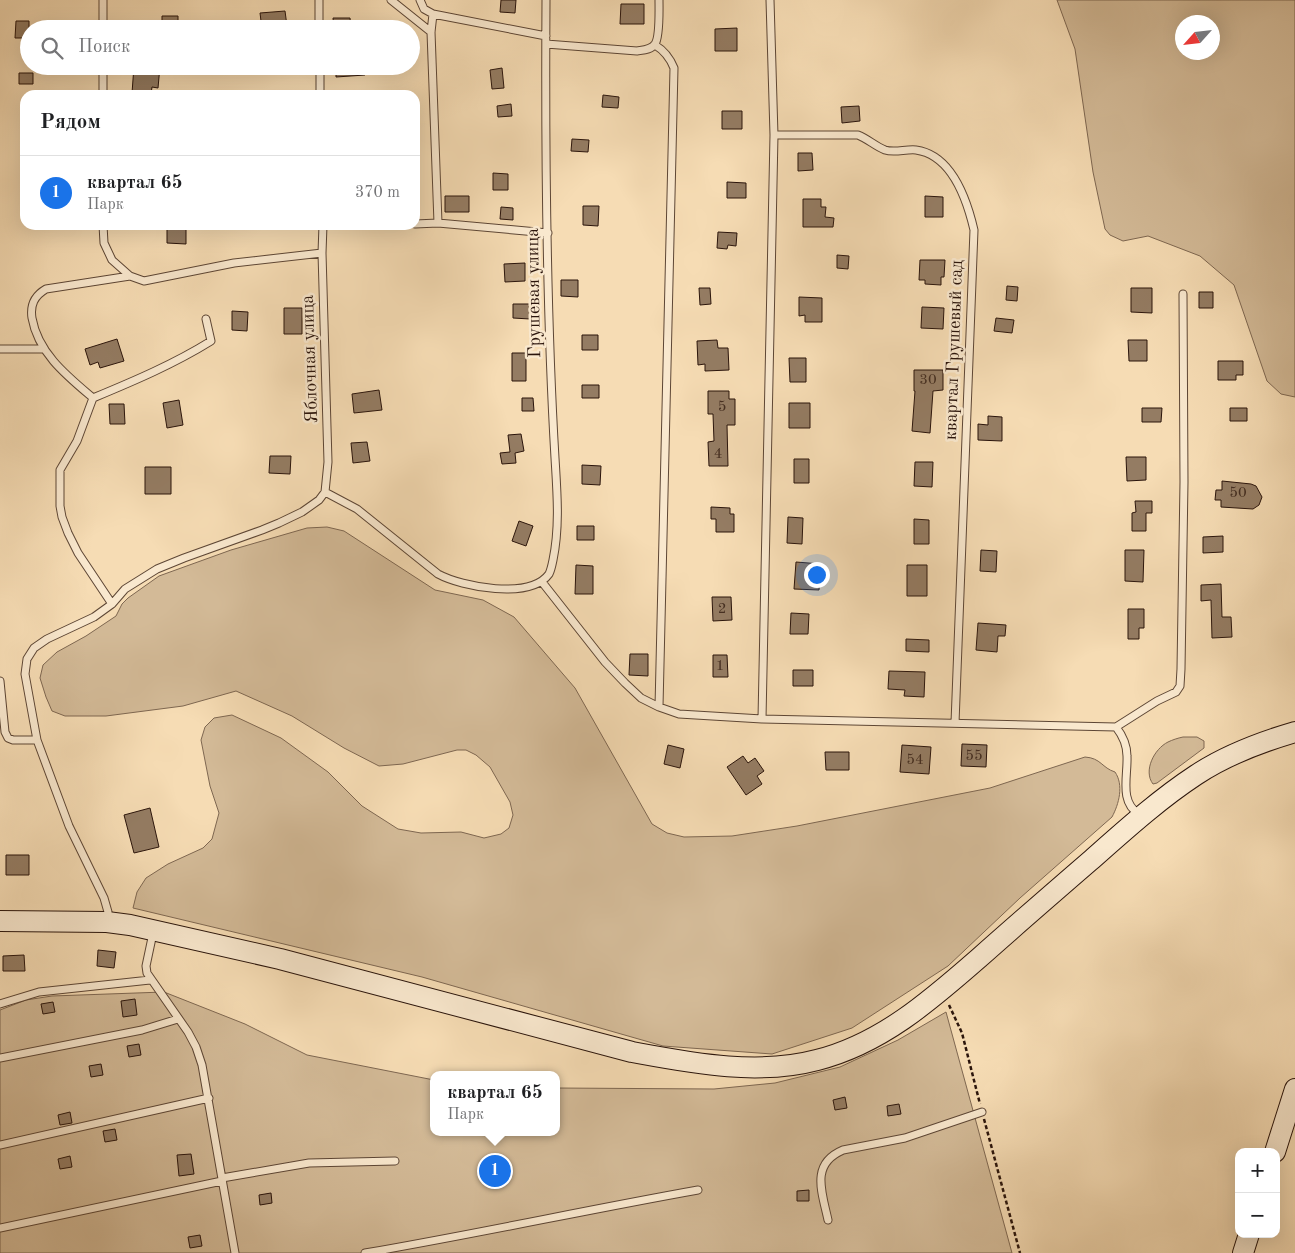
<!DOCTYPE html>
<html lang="ru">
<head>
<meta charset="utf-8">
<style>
  body { margin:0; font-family:"Old Standard TT",serif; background:#f2f2f2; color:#202124 }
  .controls { position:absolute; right:15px; bottom:15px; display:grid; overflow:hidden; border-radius:10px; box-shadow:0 5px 20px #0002 }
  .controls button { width:45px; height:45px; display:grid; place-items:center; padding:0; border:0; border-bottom:1px solid #e0e0e0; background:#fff; color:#202124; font:25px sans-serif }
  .compass { position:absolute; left:1175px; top:15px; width:45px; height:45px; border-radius:50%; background:#fff; box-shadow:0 5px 20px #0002; rotate:243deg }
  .you { position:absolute; left:816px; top:574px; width:18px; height:18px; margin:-12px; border:4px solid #fff; border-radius:50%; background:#1a73e8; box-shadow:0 0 0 8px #1a73e833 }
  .badge { display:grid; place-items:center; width:32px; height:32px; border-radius:50%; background:#1a73e8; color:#fff; font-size:16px; font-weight:700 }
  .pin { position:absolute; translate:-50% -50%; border:2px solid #fff; box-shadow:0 1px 5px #0006 }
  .popup { position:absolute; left:430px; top:1071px; width:130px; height:65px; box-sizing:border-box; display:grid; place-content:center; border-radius:10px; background:#fff; filter:drop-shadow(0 1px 4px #0005); font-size:16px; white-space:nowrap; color:#757577 }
  .popup b { font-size:19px; color:#202124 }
  .popup::after { content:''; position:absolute; left:50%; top:100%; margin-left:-10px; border:10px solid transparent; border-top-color:#fff }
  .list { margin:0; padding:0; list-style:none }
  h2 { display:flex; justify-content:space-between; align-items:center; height:65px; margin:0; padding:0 20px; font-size:21px }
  h2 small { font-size:16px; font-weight:400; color:#757577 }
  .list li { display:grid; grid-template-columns:32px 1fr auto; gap:15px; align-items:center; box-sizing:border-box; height:75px; padding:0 20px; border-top:1px solid #e0e0e0 }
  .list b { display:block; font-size:19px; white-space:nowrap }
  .list p { margin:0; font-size:16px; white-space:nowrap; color:#757577 }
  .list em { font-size:16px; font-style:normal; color:#757577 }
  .icon { flex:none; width:28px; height:28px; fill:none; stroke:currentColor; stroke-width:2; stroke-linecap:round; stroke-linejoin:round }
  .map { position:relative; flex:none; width:1295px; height:1253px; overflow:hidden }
  .search { position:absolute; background:#fff; box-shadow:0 5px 20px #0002; left:20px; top:20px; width:400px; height:55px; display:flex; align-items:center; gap:12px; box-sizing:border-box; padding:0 18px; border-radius:28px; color:#757577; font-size:19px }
  .panel { position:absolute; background:#fff; box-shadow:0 5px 20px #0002; left:20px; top:90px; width:400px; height:140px; border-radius:15px }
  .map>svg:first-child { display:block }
  .green { fill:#d3ba97; stroke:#7e6751; fill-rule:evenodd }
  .building { fill:#947c63; stroke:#2a140b }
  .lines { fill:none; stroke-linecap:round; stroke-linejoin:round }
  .lane-casing { stroke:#5d4635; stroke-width:9 }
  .secondary-casing { stroke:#2a140b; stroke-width:22 }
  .path { stroke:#2a140b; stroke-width:2.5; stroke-dasharray:4 2.5; stroke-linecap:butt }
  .lane { stroke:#f9e8ce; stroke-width:7 }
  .secondary { stroke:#f9e8ce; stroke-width:20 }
  .labels { text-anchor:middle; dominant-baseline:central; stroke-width:5; stroke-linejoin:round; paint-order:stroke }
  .number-label { font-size:15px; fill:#442e21 }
  .street-label { font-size:18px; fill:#2a140b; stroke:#f9e8ce }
</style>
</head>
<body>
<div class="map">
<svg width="1295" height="1253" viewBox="0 0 1295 1253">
  <rect width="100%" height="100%" fill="#f6dcb4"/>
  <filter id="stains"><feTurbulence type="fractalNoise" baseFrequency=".004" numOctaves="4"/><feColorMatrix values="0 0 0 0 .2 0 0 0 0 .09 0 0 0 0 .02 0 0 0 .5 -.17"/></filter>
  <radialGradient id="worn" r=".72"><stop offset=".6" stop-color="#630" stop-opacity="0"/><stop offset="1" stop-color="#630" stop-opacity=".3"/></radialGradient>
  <path class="green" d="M1057,0h238v397l-14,-3 -14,-13 -33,-96 -34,-29 -52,-20 -25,5 -13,-6 -5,-6 -12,-57 -18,-123zM1182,22h30v30h-30z
    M327,527l17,4 91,59 48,10 31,17 61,71 77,136 15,9 17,4 48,-1 65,-10 193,-38 95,-31c16,1 17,11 30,15 9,13 4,32 -3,45l-92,81 -72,68 -96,62 -80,26 -109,-8 -241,-69 -289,-69 4,-16 9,-14 22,-14 35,-16 9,-9 7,-26 -9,-27 -9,-46 4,-13 9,-9 18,-3 49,23 47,34 34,34 36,23 23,4 40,-1 23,6 17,-4 8,-6 4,-13 -3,-13 -20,-35 -14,-12 -10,-5h-9l-54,14 -24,2 -35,-18 -52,-32 -56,-25 -53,15 -77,10h-41l-13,-5 -6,-14 -6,-19 3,-13 14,-13 29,-16 30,-20 6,-12 6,-6 31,-22 72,-26 76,-22z
    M1183,737h14l7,4v7l-47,35 -4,1c-10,-13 1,-35 15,-42 4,-2 10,-4 15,-5z
    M164,992l81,32 62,31 127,25v52h122v-44l158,1 61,-6 65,-16 58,-27 48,-28 66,241h-1012v-243l26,-10 26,-4z"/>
  <path class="building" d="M501,0h15l-1,13 -15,-1z
    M621,4h23v20h-24z
    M285,11l2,15 -25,3 -2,-16z
    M162,16h16v13h-16z
    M333,18h17l1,11h-17z
    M16,21h13v17h-14z
    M737,28v23h-22v-22z
    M134,66h26l-2,22 -6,-1 -1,7 -19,-1z
    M336,66h28l1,9 -29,2z
    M502,68l2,20 -12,1 -2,-19z
    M19,73h14v11h-14z
    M603,95l16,2 -1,11 -16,-1z
    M511,104l1,12 -14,1 -1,-11z
    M859,106l1,15 -18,2 -1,-16z
    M722,111h20v18h-20z
    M572,139l17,1 -1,12 -17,-1z
    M798,153h14l1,17 -15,1z
    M493,173l15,1v16h-15z
    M727,182l19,1v15h-19z
    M445,196h24v16h-24z
    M925,196l18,1v20h-18z
    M803,199h18v8h5l-1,10 9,1 -1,9h-30z
    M583,206h16l-1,20 -15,-1z
    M501,207l12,1v12l-13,-1z
    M167,228h19v16l-19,-1z
    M718,232l19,1 -1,13 -8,-1 -1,4 -10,-1z
    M837,255l12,1 -1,13 -11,-1z
    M920,260h25l-1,17h-3v8l-16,-1v-4h-6z
    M525,263v18l-20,1 -1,-18z
    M561,280h17v17l-17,-1z
    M1007,286l11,1 -1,14 -11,-1z
    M699,288h11l1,16 -11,1z
    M1131,288h21v25l-21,-1z
    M1199,292h14v16h-14z
    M799,297l23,1v24h-17v-7l-6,1z
    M513,304h18l-1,15 -17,-1z
    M922,307l22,1 -1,21 -22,-1z
    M284,308h18v26h-18z
    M232,311l16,1 -1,19 -15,-1z
    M996,318l18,2 -2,13 -18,-2z
    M582,335h16v15h-16z
    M117,339l7,22 -24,7 -2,-6 -8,3 -5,-16z
    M717,340l1,8h10l1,22 -24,1v-7l-7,1 -1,-24z
    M1128,340h19v21h-18z
    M512,353h14v28h-14z
    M789,358h17v24h-16z
    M1218,361h25v14h-7v5h-18z
    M914,370h29v20l-10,1 -3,42 -18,-2 3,-40h-1z
    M582,385h17v13h-17z
    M379,390l3,20 -28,3 -2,-19z
    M708,391h21v8h6v26h-8l1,41h-19l-1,-24 6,-1 -1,-27h-5z
    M522,398h11l1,13h-12z
    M179,400l4,25 -16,3 -4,-25z
    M789,403h21v25h-21z
    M109,404h15l1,20h-15z
    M1142,408h20l-1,14h-19z
    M1230,408h17v13h-17z
    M988,416l14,1v24l-24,-1v-16l10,1z
    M521,434l3,17 -9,2 1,10 -14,1 -2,-11 10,-1 -2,-17z
    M367,442l3,19 -17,2 -2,-20z
    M270,456h21l-1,18 -21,-1z
    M1126,457h20v23l-19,1z
    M794,459h15v24h-15z
    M915,462h18l-1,25 -18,-1z
    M582,465l19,1 -1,19 -18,-1z
    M145,467h26v27h-26z
    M1222,481l29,3 5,2 6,11 -3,8 -6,4 -32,-2v-7h-6l1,-10h6z
    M1135,501h17v12h-6v18h-14v-18l4,-1z
    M711,507l19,1v6h4v18h-18v-13h-5z
    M788,517l15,1 -1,26 -15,-1z
    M914,519l15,1v24h-15z
    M519,521l14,5 -7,20 -14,-5z
    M577,526h17v14h-17z
    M1223,536v16l-20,1v-16z
    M981,550l16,1 -1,21 -16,-1z
    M1125,550h19l-1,32 -18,-1z
    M796,562l25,2 -2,26 -25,-1z
    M576,565l17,1v28h-18z
    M907,565h20v31h-20z
    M1221,584l1,33h9l1,20 -20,1 -1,-38 -10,1v-16z
    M712,597h19l1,23 -19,1z
    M1128,609h16v19h-5v11h-11z
    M791,613l18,1 -1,20h-18z
    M978,623l28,2 -1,11h-7l-1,16 -21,-2z
    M906,639l23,1v12l-23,-1z
    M630,654h18v22l-19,-1z
    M713,655h14l1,22h-15z
    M793,670h20v16h-20z
    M889,671l36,1 -1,25 -20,-1 1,-6 -17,-1z
    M962,744l25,1 -1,22 -25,-1z
    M668,745l16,4 -4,19 -16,-4z
    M902,745l29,2 -2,27 -29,-2z
    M825,752h24v18h-23z
    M743,756l5,7 7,-5 9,13 -7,5 5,8 -16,11 -19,-28z
    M150,808l9,39 -25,6 -10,-38z
    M6,855h23v20h-23z
    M98,950l18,2 -2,16 -17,-2z
    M24,955l1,16h-22v-15z
    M135,999l2,16 -14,2 -2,-16z
    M53,1002l2,10 -12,2 -2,-10z
    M139,1044l2,11 -12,2 -2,-11z
    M101,1064l2,11 -12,2 -2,-11z
    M845,1097l2,11 -12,2 -2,-10z
    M899,1104l2,10 -13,2 -1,-10z
    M70,1112l2,11 -12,2 -2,-10z
    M115,1129l2,11 -12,2 -2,-11z
    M191,1154l3,20 -15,2 -2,-21z
    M70,1156l2,11 -12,2 -2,-10z
    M809,1190v11h-12v-10z
    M271,1193l1,10 -12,2 -1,-10z
    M200,1235l2,11 -12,2 -2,-11z"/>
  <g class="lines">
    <defs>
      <path id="lane" d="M103,0v29
        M319,0v29
        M391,0l40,32
        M420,0l4,9 9,5 113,22
        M433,14l-2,18 7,191 110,10
        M546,44l91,7c6,-1 14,-1 18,-7 5,-7 4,-34 4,-44
        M655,45c10,6 15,13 19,23l-15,639
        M103,66v29
        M320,66v29
        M774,135h84c10,4 17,11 27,15 9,3 21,-1 31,0 36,5 51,50 58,80l-19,493
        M415,224l23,-1
        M103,225l1,18 8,17 18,16 14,5 90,-18 88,-10
        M323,225l-1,28 6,209 -3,30
        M323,225h13
        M0,349h43
        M93,398c41,-17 81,-34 118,-57l-5,-22
        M325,492l32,17 81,65c24,13 92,26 111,0 2,-4 3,-9 4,-14 7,-34 4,-68 2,-102 -9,-152 -10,-305 -9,-458
        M542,582l63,80 20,21 16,15 18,9 20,7 83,5 354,8 41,-26 19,-9 4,-6 1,-17 3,-187 -1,-188
        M112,604l-34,-51 -10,-20 -6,-16 -2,-11v-36l17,-29 16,-43c-26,-22 -55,-45 -61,-80 -2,-13 2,-22 14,-29l84,-13
        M0,681l5,51 3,6 5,2h24
        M762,719l12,-584 -4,-135
        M1116,727c7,9 11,18 11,29 1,20 -8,46 12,58
        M107,921l1,-9 -4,-14 -35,-72 -32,-86 -12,-66 2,-15 7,-11 13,-9 47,-22 18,-13 13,-15 32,-20 27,-11 78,-28 17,-7 23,-11 17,-12 6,-8
        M153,933l-7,33 1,7 41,59 8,15 6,18 33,188
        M0,1004l39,-12 111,-12
        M0,1058l142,-28 36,-11
        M0,1145l209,-47
        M222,1178l87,-15 86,-2
        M828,1220c-6,-28 -18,-56 15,-70l62,-12 77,-26
        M0,1228l222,-47
        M365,1253c111,-19 221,-43 333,-63"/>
      <path id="secondary" d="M0,921l107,1 23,3 150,34 352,93c60,11 125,24 185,8 64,-16 114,-60 162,-102 37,-33 74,-65 111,-97 34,-30 68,-61 106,-86 30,-20 65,-33 99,-43
        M1275,1152l20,-63
        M1243,1253l6,-19"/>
    </defs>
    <use href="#lane" class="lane-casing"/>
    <use href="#secondary" class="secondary-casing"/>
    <path class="path" d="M949,1005l13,28 18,71
      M984,1119l36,134"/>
    <use href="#lane" class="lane"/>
    <use href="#secondary" class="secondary"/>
  </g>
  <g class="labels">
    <g class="number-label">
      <text x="928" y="380">30</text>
      <text x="722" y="407">5</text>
      <text x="718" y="454">4</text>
      <text x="1238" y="493">50</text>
      <text x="722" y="609">2</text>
      <text x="720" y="666">1</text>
      <text x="974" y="756">55</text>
      <text x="915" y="760">54</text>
    </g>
    <g class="street-label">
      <text transform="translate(534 293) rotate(-91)">Грушевая улица</text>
      <text transform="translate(954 350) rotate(-88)">квартал Грушевый сад</text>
      <text transform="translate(310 359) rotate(-92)">Яблочная улица</text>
    </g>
  </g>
  <rect width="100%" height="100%" filter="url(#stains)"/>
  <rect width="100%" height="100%" fill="url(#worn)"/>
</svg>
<div class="controls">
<button>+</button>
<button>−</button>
</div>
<svg class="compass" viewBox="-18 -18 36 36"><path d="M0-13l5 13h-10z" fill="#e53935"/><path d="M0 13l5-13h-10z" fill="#757577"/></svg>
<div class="you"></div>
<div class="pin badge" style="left:495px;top:1171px">1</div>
<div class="popup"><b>квартал 65</b>Парк</div>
<div class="search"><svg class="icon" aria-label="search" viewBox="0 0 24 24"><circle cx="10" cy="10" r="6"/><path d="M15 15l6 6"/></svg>Поиск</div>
<section class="panel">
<h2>Рядом<small></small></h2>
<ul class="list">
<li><span class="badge">1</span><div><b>квартал 65</b><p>Парк</p></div><em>370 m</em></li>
</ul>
</section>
</div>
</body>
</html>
